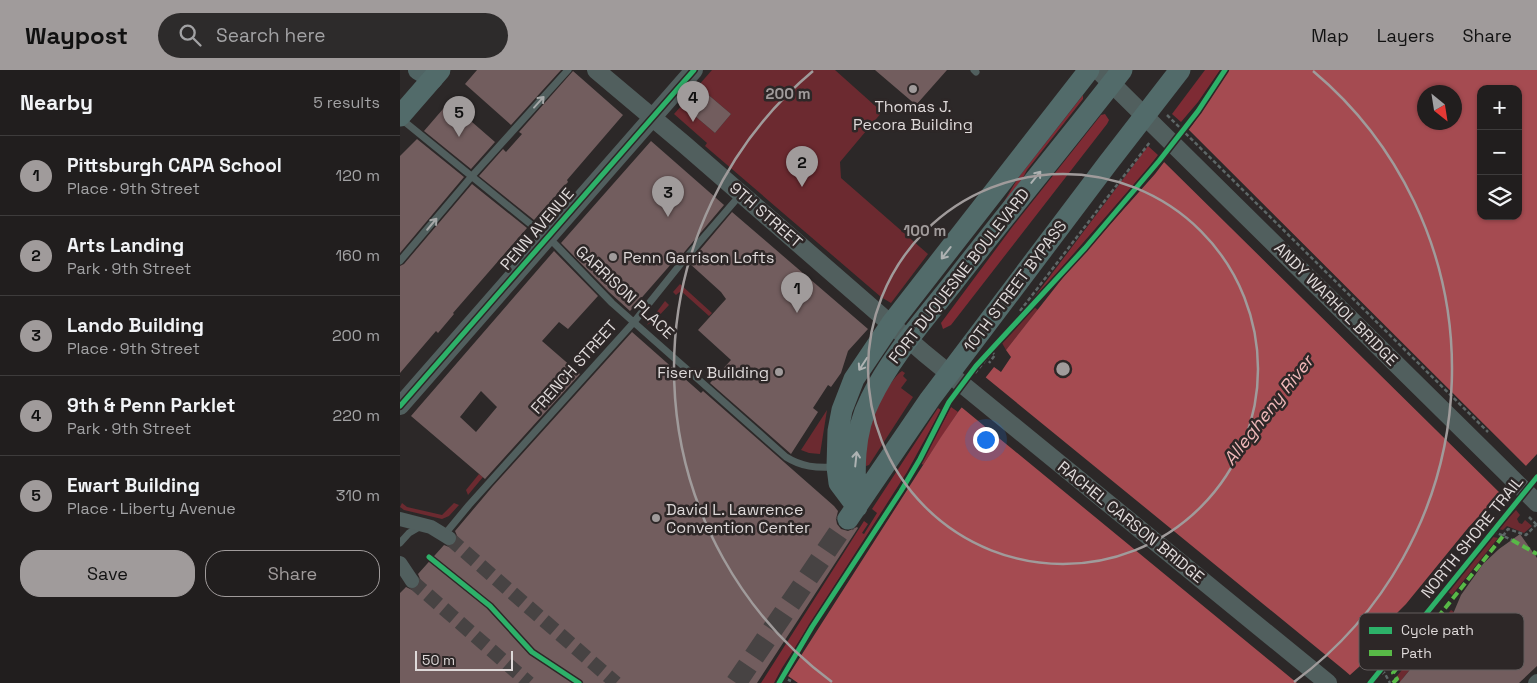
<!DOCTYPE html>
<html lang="en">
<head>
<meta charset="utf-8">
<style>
  body { margin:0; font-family:"Space Grotesk",sans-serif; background:#2d2b2b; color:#f1f3f6 }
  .controls { position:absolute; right:15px; top:15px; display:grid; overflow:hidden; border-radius:10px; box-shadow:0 1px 4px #0004 }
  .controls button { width:45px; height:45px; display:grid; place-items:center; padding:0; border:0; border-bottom:1px solid #3e3c3c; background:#211e1e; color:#f1f3f6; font:25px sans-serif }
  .compass { position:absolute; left:1017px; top:15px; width:45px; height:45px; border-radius:50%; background:#211e1e; box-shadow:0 1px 4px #0004; rotate:150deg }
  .scale { position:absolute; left:15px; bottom:12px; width:98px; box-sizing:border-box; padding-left:5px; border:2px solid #ded9d9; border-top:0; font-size:14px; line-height:18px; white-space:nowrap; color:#ded9d9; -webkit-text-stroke:4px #2d2727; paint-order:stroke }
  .you { position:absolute; left:585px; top:369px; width:18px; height:18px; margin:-12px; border:4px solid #fff; border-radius:50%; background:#1a73e8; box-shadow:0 0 0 8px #1a73e833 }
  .badge { display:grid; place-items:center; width:32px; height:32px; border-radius:50%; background:#a09b9b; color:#111; font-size:16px; font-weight:700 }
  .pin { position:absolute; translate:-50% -41px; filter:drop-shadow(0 1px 2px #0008) }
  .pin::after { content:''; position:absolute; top:26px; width:18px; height:15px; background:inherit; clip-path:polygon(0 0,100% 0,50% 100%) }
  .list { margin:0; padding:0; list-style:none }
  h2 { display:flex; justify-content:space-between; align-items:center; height:65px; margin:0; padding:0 20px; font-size:21px }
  h2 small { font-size:16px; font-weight:400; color:#a2a2a4 }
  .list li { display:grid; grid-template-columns:32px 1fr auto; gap:15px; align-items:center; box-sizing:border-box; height:80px; padding:0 20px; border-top:1px solid #3e3c3c }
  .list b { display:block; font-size:19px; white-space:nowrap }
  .list p { margin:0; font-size:16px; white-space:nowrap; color:#a2a2a4 }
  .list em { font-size:16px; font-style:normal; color:#a2a2a4 }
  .actions { display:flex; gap:10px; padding:15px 20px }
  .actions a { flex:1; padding:11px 0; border:1px solid #a09b9b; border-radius:20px; text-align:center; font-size:18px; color:#a09b9b }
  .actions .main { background:#a09b9b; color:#111 }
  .icon { flex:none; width:28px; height:28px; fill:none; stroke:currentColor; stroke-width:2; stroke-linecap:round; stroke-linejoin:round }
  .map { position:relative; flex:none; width:1137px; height:613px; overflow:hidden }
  header { display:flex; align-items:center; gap:30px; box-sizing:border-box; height:70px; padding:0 25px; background:#a09b9b; color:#111 }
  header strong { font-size:24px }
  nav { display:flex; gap:28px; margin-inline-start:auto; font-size:18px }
  .search { width:350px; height:45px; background:#2d2b2b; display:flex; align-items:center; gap:12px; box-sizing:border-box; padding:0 18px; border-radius:28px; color:#a2a2a4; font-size:19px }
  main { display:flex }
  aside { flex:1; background:#211e1e }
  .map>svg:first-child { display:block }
  .green { fill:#6c2a30 }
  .forest { fill:#7e2b34 }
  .water { fill:#a54b51; fill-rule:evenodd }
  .pier { fill:#2c2828 }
  .building { fill:#725d5e; fill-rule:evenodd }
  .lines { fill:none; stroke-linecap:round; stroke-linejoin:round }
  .minor-tunnel { stroke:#474343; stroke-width:14; stroke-dasharray:14 7; stroke-linecap:butt }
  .primary-tunnel { stroke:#474343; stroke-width:21; stroke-dasharray:21 11; stroke-linecap:butt }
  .path { stroke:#5e6767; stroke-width:2.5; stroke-dasharray:4 2.5; stroke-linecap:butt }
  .service { stroke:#515f5e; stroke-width:7 }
  .minor { stroke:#515f5e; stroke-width:14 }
  .tertiary { stroke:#515f5e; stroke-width:18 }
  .secondary { stroke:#506464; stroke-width:20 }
  .primary { stroke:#526b6a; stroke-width:21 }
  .quiet { stroke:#58b947; stroke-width:4; stroke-dasharray:8 4; stroke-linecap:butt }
  .cycleway-casing { stroke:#2d2727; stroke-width:8 }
  .cycleway { stroke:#2db169; stroke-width:5 }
  .oneway { stroke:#a6a8a8 }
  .oneway2 { stroke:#adb2b2 }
  .ring { fill:none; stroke:#a09b9b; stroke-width:2.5 }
  .poi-dot { fill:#a09b9b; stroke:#2d2727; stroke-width:2 }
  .labels { text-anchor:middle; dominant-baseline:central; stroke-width:5; stroke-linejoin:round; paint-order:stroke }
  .poi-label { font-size:16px; fill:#ded9d9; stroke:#2d2727; text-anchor:start }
  .street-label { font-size:16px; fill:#ded9d9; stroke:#2d2727 }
  .water-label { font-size:18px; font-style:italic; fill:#efb8b9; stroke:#2d2727 }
  .key { fill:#2d2727; stroke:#625c5c; stroke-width:1 }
  .key-label { font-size:14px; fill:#ded9d9 }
  .centre { fill:#a09b9b; stroke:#2d2727; stroke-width:2.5 }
  .ring-label { font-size:15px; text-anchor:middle; font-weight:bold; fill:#a09b9b; stroke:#2d2727; stroke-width:5; stroke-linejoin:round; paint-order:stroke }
</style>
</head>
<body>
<header>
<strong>Waypost</strong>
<div class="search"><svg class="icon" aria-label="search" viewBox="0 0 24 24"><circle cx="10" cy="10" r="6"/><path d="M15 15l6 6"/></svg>Search here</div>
<nav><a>Map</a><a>Layers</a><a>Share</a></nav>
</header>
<main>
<aside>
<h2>Nearby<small>5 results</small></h2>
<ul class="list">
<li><span class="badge">1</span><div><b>Pittsburgh CAPA School</b><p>Place · 9th Street</p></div><em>120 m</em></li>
<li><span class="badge">2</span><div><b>Arts Landing</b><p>Park · 9th Street</p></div><em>160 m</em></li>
<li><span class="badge">3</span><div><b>Lando Building</b><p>Place · 9th Street</p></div><em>200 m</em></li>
<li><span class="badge">4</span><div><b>9th &amp; Penn Parklet</b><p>Park · 9th Street</p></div><em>220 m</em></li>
<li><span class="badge">5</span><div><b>Ewart Building</b><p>Place · Liberty Avenue</p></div><em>310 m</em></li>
</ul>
<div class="actions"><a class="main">Save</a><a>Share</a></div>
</aside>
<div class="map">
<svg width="1137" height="613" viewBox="0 0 1137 613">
  <rect width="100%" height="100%" fill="#2c2828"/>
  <path class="green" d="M312,0h123l47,42 -42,50 1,16 87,76 -37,49 -10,-6 -176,-151 2,-3 -33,-29 8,-9 33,28 16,-19 -33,-28z
    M280,214l32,29 -3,3 -28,-25 -5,4 -3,-3z
    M265,231l4,4 -14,15 -8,5z
    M634,237l4,3 -32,40 -4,-7z
    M502,301l3,2 -2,3 4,4 -6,8 12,9 -44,68 -3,1c-1,-14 0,-29 4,-42 4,-13 21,-46 32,-53z
    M427,340l-7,44 -11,-1 -8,-3z
    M79,404l4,3 -15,18 -2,-5z
    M2,433l5,4 35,8 12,-12 5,2 -10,11 -7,3 -38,-9 -4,-3z
    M1116,440l4,5 -3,4 2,4 3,1 3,-4 7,6 -8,7 -17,-7 -4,4 -5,-1z
    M1093,467l5,1 -46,57 -4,-3z
    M1051,540l3,2 -4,9 -47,57 -2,5 -4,-7z"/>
  <path class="forest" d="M805,0h15l-22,32 -17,20 -9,-8z
    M683,25v4l-56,71 -10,19 -15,16 16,-27z
    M705,44l4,6 -2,4 -156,201 -8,4 -2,-6 72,-97 88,-111z
    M748,76l10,9 -10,13 -125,144z
    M551,337l7,5 -35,53 -2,-2z
    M538,338l3,2 -34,62 -125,196 -8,15h-13l103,-162 4,3 -6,9 2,1 13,-21 -5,-4z"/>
  <path class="water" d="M829,0h308v384l-69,74 -62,76 -24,24 -14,8 -2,3 3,19 -19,17 -6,8h-546l-10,-7 153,-239 17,-25 36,-45 7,5 10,-15 -5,-7 59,-75 90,-101 38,-50zM1081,19h37v127h-37zM1024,22h30v30h-30z"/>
  <path class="pier" d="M787,58l341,340 -26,27 -340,-335z
    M584,306l360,294 7,6 -4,7h-50l-337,-277z"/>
  <path class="building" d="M77,0h84l-50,55 -46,-41z
    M475,0h72l-31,35z
    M173,1l50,44 -56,65 1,2 -34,38 -55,-44 24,-27 3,3 16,-18 -3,-2z
    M298,16l33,28 -16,19 -33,-28z
    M49,32l46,40 -24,27 -47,-38z
    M17,69l47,38 -64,76v-97z
    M251,71l73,64 -43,51 -2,-1 -49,56 -21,-19 -48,-49z
    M72,114l55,44 -74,85 1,1 -16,19 -2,-2 -36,42v-107l4,-2z
    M332,142l136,117 -20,22 -7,22 -10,14 -3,-2 -15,23 5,4 -27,42 -81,-71 21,-23 -33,-30 28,-31 -5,-7 -32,-29z
    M154,181l44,45 -30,33 -9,-7 -17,19 38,33 -95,105 -74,-63zM81,321l16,16 -21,25 -16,-15z
    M232,262l69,61 2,-2 131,115 4,5 -2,8 1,5 4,5 7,2 9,-4 1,1 -101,155h-357v-90l6,-6 6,3 5,-2 4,-7 -3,-7 26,-29 5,2 7,-4 2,-5 -3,-7 38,-45z
    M1120,464l17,24v108l-18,17h-120l51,-62 11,-26 22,-31 16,-15z"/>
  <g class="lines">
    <path class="minor-tunnel" d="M49,468l167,145
      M12,511l117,102"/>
    <path class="primary-tunnel" d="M336,613l112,-164"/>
    <path class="path" d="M767,45l321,317
      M620,241l130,-169
      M575,303l17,-21 3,3 -6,8
      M1129,447l8,8
      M1093,461l19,9
      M1103,466l5,-7 18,6 11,-11
      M382,607l9,4
      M971,611l13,-9 6,11"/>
    <path class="service" d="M574,0l2,2
      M0,48l155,126 57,59 174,154c16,10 30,11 48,10
      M0,191l72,-85 96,-106
      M45,464l24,-29 165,-183 45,-56 62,-72
      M0,473l9,-10 12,-7"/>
    <path class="minor" d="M0,449l31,8 18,11
      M0,493l12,18
      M1135,613l2,-2"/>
    <path class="tertiary" d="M196,0l89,75 239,208 404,330
      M698,0l439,433
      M0,336l294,-336"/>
    <path class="secondary" d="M18,0l15,9"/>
    <path class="primary" d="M0,46l40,-46
      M457,437l-18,-24 -2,-16 1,-36 4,-21 12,-31 37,-55 198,-254
      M457,437c-3,-35 -4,-74 13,-107 20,-42 54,-80 83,-117 55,-71 113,-141 169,-213
      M448,449l82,-120 178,-236 72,-93"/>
    <path class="quiet" d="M1112,470l25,14
      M993,613l4,-4 -4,-6 110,-137"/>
    <defs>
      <path id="cycleway" d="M0,336l294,-336
        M29,487l61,49 42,46 47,31
        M379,613l33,-56 89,-136 19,-32 29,-57 27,-36 109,-118 74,-87 39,-50 27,-41
        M970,613l167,-206"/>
    </defs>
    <use href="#cycleway" class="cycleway-casing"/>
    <use href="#cycleway" class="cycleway"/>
  </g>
  <defs><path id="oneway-shaft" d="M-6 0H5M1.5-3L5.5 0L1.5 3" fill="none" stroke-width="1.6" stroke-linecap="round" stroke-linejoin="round" transform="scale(1.25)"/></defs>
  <g class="oneway">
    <use href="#oneway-shaft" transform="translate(139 32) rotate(-48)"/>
    <use href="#oneway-shaft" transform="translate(32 154) rotate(-50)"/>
  </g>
  <g class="oneway2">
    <use href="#oneway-shaft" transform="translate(636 107) rotate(-51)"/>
    <use href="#oneway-shaft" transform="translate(546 183) rotate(128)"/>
    <use href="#oneway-shaft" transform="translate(463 294) rotate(123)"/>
    <use href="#oneway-shaft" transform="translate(456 389) rotate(-84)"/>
  </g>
  <g class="ring">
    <circle cx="663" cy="299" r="195"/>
    <path d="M432 612A389 389 0 0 1 413 1M913 1A389 389 0 0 1 894 612"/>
  </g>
  <g class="poi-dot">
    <circle cx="513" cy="19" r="5"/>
    <circle cx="213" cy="187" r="5"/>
    <circle cx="379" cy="302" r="5"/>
    <circle cx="256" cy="448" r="5"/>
  </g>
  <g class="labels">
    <g class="poi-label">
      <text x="513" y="36" text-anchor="middle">Thomas J.<tspan x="513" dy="18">Pecora Building</tspan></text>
      <text x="223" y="187">Penn Garrison Lofts</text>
      <text x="369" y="302" text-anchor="end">Fiserv Building</text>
      <text x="266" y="439">David L. Lawrence<tspan x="266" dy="18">Convention Center</tspan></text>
    </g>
    <g class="street-label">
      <text transform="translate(366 145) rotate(41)">9TH STREET</text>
      <text transform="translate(137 159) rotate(-49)">PENN AVENUE</text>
      <text transform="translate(559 206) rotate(-52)">FORT DUQUESNE BOULEVARD</text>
      <text transform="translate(615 216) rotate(-53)">10TH STREET BYPASS</text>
      <text transform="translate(225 222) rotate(43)">GARRISON PLACE</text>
      <text transform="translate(936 234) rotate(45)">ANDY WARHOL BRIDGE</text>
      <text transform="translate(174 297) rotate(-48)">FRENCH STREET</text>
      <text transform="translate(731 452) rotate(39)">RACHEL CARSON BRIDGE</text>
      <text transform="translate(1072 467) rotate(-51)">NORTH SHORE TRAIL</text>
    </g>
    <g class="water-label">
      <text transform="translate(868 340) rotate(-52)">Allegheny River</text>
    </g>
  </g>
  <rect x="959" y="543" width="165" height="57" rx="8" class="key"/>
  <rect x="969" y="557" width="23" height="7" fill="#2db169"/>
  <rect x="969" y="580" width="23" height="6" fill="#58b947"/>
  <g class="key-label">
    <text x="1001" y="565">Cycle path</text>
    <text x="1001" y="588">Path</text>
  </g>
  <circle cx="663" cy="299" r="8" class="centre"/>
  <g class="ring-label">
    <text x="388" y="29">200 m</text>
    <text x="525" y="166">100 m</text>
  </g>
</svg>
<div class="controls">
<button>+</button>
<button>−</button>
<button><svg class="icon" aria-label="layers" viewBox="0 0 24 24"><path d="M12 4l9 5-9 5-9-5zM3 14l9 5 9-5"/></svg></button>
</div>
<svg class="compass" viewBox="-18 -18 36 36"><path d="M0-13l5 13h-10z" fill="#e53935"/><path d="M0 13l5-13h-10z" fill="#a2a2a4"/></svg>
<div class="scale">50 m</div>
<div class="you"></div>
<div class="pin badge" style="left:397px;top:243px">1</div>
<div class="pin badge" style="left:402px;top:117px">2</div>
<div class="pin badge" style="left:268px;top:147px">3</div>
<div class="pin badge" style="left:293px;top:52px">4</div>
<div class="pin badge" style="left:59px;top:67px">5</div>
</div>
</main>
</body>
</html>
